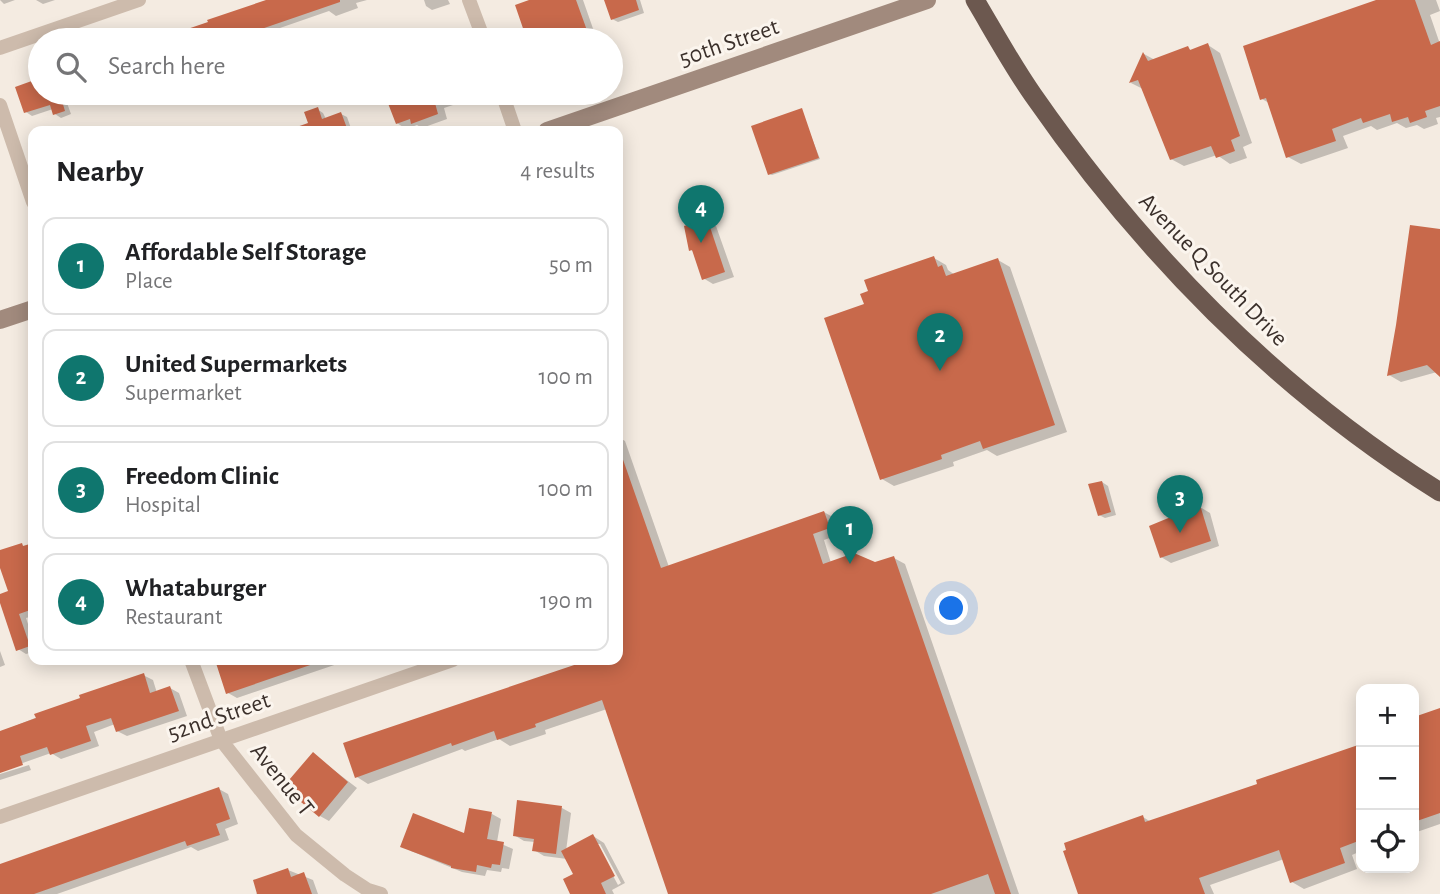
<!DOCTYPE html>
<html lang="en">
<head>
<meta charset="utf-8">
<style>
  body { margin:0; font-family:"Alegreya Sans",sans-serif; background:#f6f6f6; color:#202124 }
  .controls { position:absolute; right:21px; bottom:21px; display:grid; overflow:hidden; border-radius:14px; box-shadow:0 4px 18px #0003 }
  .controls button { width:63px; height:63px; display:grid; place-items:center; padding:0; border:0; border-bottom:2px solid #e0e0e0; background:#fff; color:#202124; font:35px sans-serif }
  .you { position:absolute; left:952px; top:609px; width:24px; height:24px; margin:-18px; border:5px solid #fff; border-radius:50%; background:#1a73e8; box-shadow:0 0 0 10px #1a73e833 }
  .badge { display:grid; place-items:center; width:46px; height:46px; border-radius:50%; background:#0f766e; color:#fff; font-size:23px; font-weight:700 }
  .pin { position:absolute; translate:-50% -58px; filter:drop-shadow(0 2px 4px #0008) }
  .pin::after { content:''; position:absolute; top:37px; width:24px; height:21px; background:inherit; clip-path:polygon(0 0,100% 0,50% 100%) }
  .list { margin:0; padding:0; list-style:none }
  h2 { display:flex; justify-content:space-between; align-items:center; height:91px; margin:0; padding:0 28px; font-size:30px }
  h2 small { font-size:23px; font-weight:400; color:#757577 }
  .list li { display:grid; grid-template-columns:46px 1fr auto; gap:21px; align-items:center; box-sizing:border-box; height:98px; margin:0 14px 14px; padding:0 14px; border:2px solid #e0e0e0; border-radius:14px }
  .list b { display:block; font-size:26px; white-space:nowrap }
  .list p { margin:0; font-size:23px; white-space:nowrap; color:#757577 }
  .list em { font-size:23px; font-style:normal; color:#757577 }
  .icon { flex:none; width:38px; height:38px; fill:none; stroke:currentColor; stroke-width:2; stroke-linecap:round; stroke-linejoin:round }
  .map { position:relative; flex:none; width:1440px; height:894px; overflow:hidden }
  .search { position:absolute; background:#fff; box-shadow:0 4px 18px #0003; left:28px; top:28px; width:595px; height:77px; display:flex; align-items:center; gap:18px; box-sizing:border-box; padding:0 24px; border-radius:38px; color:#757577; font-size:26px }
  .panel { position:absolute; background:#fff; box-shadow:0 4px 18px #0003; left:28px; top:126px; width:595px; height:539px; border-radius:14px }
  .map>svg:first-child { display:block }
  .shadow { fill:#0003; fill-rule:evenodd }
  .building { fill:#c8694b }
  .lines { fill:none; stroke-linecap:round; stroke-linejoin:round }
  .minor { stroke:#cdbbac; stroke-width:14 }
  .secondary { stroke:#a18a7d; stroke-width:18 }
  .trunk { stroke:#6c584f; stroke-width:19 }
  .labels { text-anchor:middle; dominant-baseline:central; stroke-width:6; stroke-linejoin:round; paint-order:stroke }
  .street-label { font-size:24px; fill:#3b302b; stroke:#fbf5ee }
</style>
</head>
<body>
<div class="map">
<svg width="1440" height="894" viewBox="0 0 1440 894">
  <rect width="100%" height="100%" fill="#f4ebe1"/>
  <path class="shadow" d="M0,0h15l-11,4z
    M36,0h19l-12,4z
    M268,0h99l-11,3 2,5 -22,8 -7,-5 -84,29h-88l53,-17z
    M424,0h24l2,4 -18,6 -6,-4z
    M535,0h48l14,40h-68l-12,-34z
    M606,0h34l4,13 -26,9 -6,-3z
    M1382,0h54l4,11 -10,4 10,29v73l-4,1 2,6 -14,5 -7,-4 -11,3 -9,-5 -20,7 -6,-4 -28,10 5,12 -47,16 -13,-7 -19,-54 -7,-4z
    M1208,45l12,8 32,90 -9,4 4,11 -17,6 -13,-9 -33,11 -13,-7 -28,-70 -12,-6 13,-29 11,6 33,-12 4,3z
    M40,80v13h56l-29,10 4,11 -10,4 -6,-4 -2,-5 -21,7 -6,-4 -9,-24z
    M386,93h70l3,10 -15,5 3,11 -25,9 -5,-3 -11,4 -9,-6z
    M317,109l6,4 3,6 15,-5 6,3 5,14h-40l-6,-18z
    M801,110l19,49 -48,16 -3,-1z
    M707,220l9,6 18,51 -21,7 -10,-6 -9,-26 -3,-2z
    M1440,231v144l-3,-3 -36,10 -12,-7z
    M934,258l12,7 2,5 7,5 43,-15 12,7 57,165 -70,24 -10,-6 -34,12 1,4 -60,20 -12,-7 -16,-174z
    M618,432l2,6 5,3 44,126 155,-55 12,7 5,15 -17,6 7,23 44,1 19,-6 11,6 114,330h-349l-63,-185 -62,21 1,4 -36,12 -11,-7 -34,12 -3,-2 -94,35 -11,-7 233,-117h28z
    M1102,482l6,4 8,29 -11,3 -6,-3z
    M1200,507l10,6 9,33 -48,17 -10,-6z
    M33,544v72l-7,2 7,21v13l-7,2 -8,-5 -18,-51 10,-6 -10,-29v-11l21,-7 5,2z
    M0,651l5,14 -5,2z
    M216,660h30l1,2 7,-2h95l-112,38 -9,-5z
    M143,675l10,5 4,13 13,-5 9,5 8,23 -60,20 -10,-5 -2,-7 -21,8 5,14 -38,13 -10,-6 -51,18v-39z
    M1439,710l1,114 -26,9v-114z
    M1361,746v105l-9,4 5,14 -53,20 -12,-7 -8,-23 -74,26 4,9h-134l63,-77 8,5 108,-37 -1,-4z
    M313,754l44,34 -28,33 -9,-5z
    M29,765l2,5 -31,10v-6z
    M219,789l9,5 10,30 -13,5 4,11 -31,11 -7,-4 -134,47h-57v-29z
    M562,808l9,5 -5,38 27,-15 11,7 21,40 -13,7 2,4h-42l3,-19 -8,-16 -23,-3 -10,-6 1,-8 -11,-1 -10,-6zM596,844h4l21,39 -3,2z
    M492,814l9,5 -4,23 16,7 -4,20 -7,-1 -1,4 -14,-2 -2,6 -23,-4 -51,-21 55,-16z
    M288,870l25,10 5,14h-62z"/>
  <path class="building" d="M266,0h74v2l-111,38h-67l-1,-2 47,-16 -1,-2z
    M529,0h47l13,36 -12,4h-50l-12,-35z
    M604,0h32l3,10 -28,10z
    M1376,0h39l16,45 9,-4v65l-15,5 2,6 -17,6 -2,-6 -16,5 -2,-8 -27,9 -2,-5 -29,11 4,12 -50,17 -20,-60 -6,2 -17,-54z
    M1208,43l32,93 -9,4 4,11 -19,7 -5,-12 -41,14 -32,-80 -9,3 14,-31 5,9 40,-15 2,4z
    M40,78v15h39v2l-17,6 3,10 -12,4 -3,-10 -26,8 -9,-26z
    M384,93h75v2l-24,8 3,11 -27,10 -1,-5 -14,5z
    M318,107l4,12 19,-7 7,19h-57v-2l17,-6 -4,-11z
    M802,108l17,50 -51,17 -17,-49z
    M707,218l18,54 -23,8 -10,-30 -3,1 -5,-25z
    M1410,225l30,4v148l-13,-12 -40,11 9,-51z
    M934,256l4,11 4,-2 4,11 52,-18 57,167 -72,24 -3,-8 -39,14 1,4 -62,21 -56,-162 40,-14 -4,-10 8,-3 -4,-11z
    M618,451h2l41,117 163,-57 6,17 -17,6 10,30 31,-11 21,9 19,-6 117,338h-16l-7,-20 -57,20h-263l-66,-194 -67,24 1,3 -39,13 -3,-9 -42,15 -1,-3 -96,35 -12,-35 246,-83h29z
    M1102,481l9,31 -13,4 -10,-32z
    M1200,505l11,36 -51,17 -11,-32z
    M22,543l1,3 10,-3v66l-14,5 11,32 -14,5 -16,-48v-9l8,-3 -8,-23v-18z
    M215,660h104v2l-93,32z
    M144,673l6,20 20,-7 9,25 -63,21 -5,-14 -25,8 5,15 -41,14 -3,-8 -27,9 3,9 -23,8v-42l36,-13 -2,-4 46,-16 -1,-3z
    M1440,708v105l-26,9v-105z
    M1361,744v96l-21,8 5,15 -55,20 -11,-33 -80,28 6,16h-127l-15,-43 3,-1 -2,-7 79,-28 2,7 112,-38 -1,-4z
    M313,752l35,30 -29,35 -36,-30z
    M219,787l11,32 -14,5 4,11 -33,11 -2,-5 -151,53h-34v-30z
    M517,800l45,6 -6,48 -24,-3 2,-12 -21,-3z
    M469,808l23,4 -5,27 17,3 -4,23 -8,-1 -1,4 -14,-3 -1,7 -25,-4v-2l-51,-19 13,-34 51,20z
    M593,834l22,42 -14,7 5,11h-36l-7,-15 10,-5 -12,-23z
    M288,868l3,9 13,-5 8,22h-55l-4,-14z"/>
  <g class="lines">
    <path class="minor" d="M469,0l15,40
      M0,48l139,-48
      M502,93l13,38
      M0,105l33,97
      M191,660l30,80 75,95 49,40 23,15 13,4
      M0,817l453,-157"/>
    <path class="secondary" d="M547,131l380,-131
      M0,320l33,-11"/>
    <path class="trunk" d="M975,0c19,32 37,65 58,95 109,157 244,295 407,397"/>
  </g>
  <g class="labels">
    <g class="street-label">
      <text transform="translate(729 43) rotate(-19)">50th Street</text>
      <text transform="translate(1213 270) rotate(46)">Avenue Q South Drive</text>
      <text transform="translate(219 717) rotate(-19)">52nd Street</text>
      <text transform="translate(282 780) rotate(51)">Avenue T</text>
    </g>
  </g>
</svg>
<div class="controls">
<button>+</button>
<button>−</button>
<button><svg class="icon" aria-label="locate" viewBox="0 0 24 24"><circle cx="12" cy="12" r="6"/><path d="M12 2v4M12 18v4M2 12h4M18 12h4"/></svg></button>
</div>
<div class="you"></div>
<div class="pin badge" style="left:850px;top:564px">1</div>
<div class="pin badge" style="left:940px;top:371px">2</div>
<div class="pin badge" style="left:1180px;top:533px">3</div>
<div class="pin badge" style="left:701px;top:243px">4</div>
<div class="search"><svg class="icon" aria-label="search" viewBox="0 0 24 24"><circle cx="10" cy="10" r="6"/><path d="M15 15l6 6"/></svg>Search here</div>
<section class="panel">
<h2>Nearby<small>4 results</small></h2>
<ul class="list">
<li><span class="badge">1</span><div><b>Affordable Self Storage</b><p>Place</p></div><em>50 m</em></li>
<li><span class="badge">2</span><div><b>United Supermarkets</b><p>Supermarket</p></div><em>100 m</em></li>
<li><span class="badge">3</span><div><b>Freedom Clinic</b><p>Hospital</p></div><em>100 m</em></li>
<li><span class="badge">4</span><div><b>Whataburger</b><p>Restaurant</p></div><em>190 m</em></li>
</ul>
</section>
</div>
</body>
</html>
